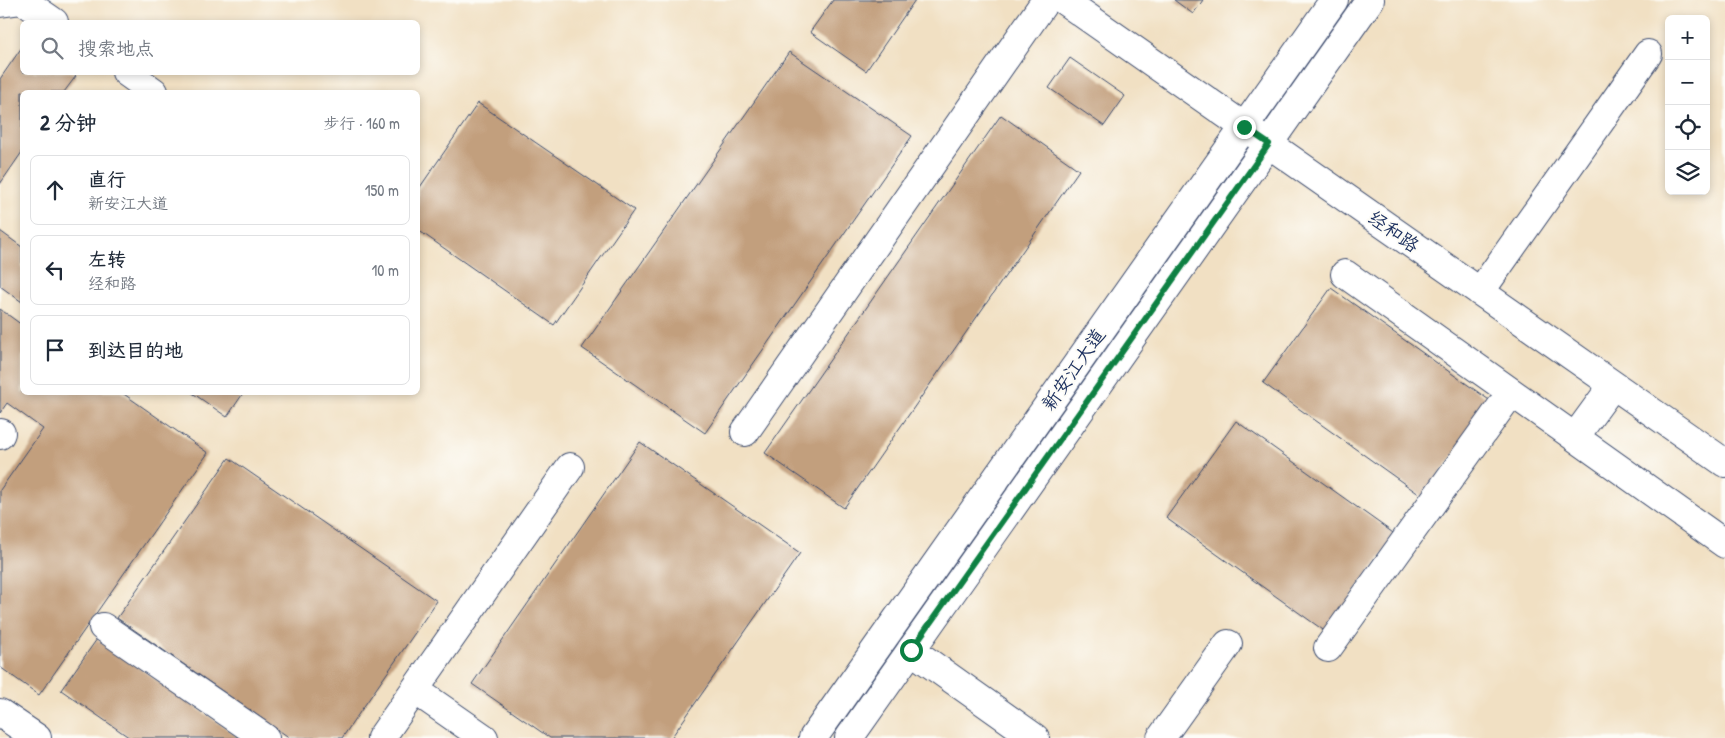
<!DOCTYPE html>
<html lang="zh">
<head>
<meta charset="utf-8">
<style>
  body { margin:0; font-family:"Patrick Hand","LXGW WenKai TC",sans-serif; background:#f6f6f7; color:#1f2937 }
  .controls { position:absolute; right:15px; top:15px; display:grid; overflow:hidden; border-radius:8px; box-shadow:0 2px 8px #0003 }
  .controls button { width:45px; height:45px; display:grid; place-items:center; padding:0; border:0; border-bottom:1px solid #e0e1e3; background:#fff; color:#1f2937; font:25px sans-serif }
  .stop { position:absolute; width:15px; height:15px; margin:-11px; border:4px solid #0b8043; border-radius:50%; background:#fff }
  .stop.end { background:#0b8043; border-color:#fff; box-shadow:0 1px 5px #0008 }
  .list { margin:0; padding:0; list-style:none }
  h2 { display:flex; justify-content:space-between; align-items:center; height:65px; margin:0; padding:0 20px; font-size:21px }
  h2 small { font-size:16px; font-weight:400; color:#747a83 }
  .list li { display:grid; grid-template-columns:32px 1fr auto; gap:15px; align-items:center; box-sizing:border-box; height:70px; margin:0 10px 10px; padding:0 10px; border:1px solid #e0e1e3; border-radius:8px }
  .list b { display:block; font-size:19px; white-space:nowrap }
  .list p { margin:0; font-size:16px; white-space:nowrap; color:#747a83 }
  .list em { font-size:16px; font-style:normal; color:#747a83 }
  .icon { flex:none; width:28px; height:28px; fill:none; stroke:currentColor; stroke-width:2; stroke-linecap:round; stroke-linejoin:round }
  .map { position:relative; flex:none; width:1725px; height:738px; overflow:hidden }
  .search { position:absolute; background:#fff; box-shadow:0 2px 8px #0003; left:20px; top:20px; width:400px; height:55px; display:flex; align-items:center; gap:12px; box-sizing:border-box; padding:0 18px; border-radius:8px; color:#747a83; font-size:19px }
  .panel { position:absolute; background:#fff; box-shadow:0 2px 8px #0003; left:20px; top:90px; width:400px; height:305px; border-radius:8px }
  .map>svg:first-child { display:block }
  .building { fill:#c29f7d }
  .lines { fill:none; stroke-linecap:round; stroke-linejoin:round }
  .minor-casing { stroke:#3b4a6d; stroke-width:30 }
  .major-casing { stroke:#3b4a6d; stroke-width:30 }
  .minor { stroke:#fff; stroke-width:28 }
  .major { stroke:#fff; stroke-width:28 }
  .route { stroke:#0b8043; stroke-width:6 }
  .labels { text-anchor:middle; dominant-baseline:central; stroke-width:4; stroke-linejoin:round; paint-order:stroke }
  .street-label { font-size:19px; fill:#1b2f5e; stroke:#fdfcf7 }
</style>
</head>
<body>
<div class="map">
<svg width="1725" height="738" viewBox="0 0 1725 738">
  <rect width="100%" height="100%" fill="#fdfcf7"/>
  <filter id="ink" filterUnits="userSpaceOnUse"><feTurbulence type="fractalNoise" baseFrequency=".02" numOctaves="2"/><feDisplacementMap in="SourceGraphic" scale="10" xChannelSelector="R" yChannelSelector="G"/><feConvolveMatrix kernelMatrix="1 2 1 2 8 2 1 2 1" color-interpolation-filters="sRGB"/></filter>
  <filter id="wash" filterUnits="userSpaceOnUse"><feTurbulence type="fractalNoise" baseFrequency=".0096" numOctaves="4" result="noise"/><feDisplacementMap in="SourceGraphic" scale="20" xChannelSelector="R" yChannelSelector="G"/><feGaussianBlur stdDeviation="1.12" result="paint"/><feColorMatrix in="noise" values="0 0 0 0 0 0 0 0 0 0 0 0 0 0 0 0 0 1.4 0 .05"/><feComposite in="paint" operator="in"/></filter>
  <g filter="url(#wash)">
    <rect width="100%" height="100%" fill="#f1e0c3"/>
    <g id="blocks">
      <path class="building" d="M833,0h82l-49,71 -56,-39z
        M1174,0h29l-10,14z
        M22,47v25h49l5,4 -12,16h-42v60l-22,32v-105z
        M789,52l123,84 -207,297 -123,-85z
        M1070,58l55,38 -21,30 -55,-38z
        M478,103l156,107 -80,115 -136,-95v-40z
        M1001,115l78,55 -235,338 -79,-55z
        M0,231l22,16v55l-22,-16z
        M1331,288l161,114 -69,95 -160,-114z
        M0,309l22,16v67h99l87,61 -169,242 -39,-28v-177l43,-61 -36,-26 -7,10z
        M191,392h53l-17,25z
        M1236,421l160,114 -70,97 -160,-114z
        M640,442l160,111 -129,185h-121l-78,-54z
        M229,458l208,143 -95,137h-52l-173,-120z
        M97,639l143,99h-110l-69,-48z"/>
    </g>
  </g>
  <g filter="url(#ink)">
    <use href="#blocks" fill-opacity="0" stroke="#3b4a6d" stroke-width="1"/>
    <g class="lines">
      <defs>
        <path id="minor" d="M1063,0l662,463
          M0,3l22,-3 32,22
          M126,72l28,20
          M1345,274l380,270
          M1480,292l168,-238
          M745,432l301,-432
          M0,435l1,-2
          M1575,437l38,-52
          M103,627l162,111
          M1328,648l183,-255
          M911,650l124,88
          M415,690l69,48
          M0,713l37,25
          M381,738l189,-271
          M1161,738l67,-94"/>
        <path id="major" d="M813,738l521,-738
          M849,738l521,-738"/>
      </defs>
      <use href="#minor" class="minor-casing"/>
      <use href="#major" class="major-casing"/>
      <use href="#minor" class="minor"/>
      <use href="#major" class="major"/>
    </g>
  </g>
  <g class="lines" filter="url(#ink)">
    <path class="route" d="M911,650l358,-506 -25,-17"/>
  </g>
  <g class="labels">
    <g class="street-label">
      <text transform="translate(1394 231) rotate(35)">经和路</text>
      <text transform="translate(1073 369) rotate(-55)">新安江大道</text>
    </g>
  </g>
</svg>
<div class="controls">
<button>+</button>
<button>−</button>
<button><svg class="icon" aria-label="locate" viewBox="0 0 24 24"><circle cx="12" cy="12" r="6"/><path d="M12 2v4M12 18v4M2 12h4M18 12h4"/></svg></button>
<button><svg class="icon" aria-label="layers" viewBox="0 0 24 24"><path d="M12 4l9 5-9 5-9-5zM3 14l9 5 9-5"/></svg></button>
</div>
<div class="stop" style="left:911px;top:650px"></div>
<div class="stop end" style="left:1244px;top:127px"></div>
<div class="search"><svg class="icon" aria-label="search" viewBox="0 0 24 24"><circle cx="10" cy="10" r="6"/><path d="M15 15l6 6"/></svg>搜索地点</div>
<section class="panel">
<h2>2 分钟<small>步行 · 160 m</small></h2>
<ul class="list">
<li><svg class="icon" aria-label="ahead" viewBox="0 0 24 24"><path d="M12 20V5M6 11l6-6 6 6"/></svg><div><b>直行</b><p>新安江大道</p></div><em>150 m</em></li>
<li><svg class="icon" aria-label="left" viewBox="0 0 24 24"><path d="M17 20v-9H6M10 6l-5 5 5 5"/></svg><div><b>左转</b><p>经和路</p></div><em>10 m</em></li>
<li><svg class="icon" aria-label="arrive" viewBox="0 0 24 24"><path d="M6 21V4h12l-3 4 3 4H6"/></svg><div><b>到达目的地</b></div></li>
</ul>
</section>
</div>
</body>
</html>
